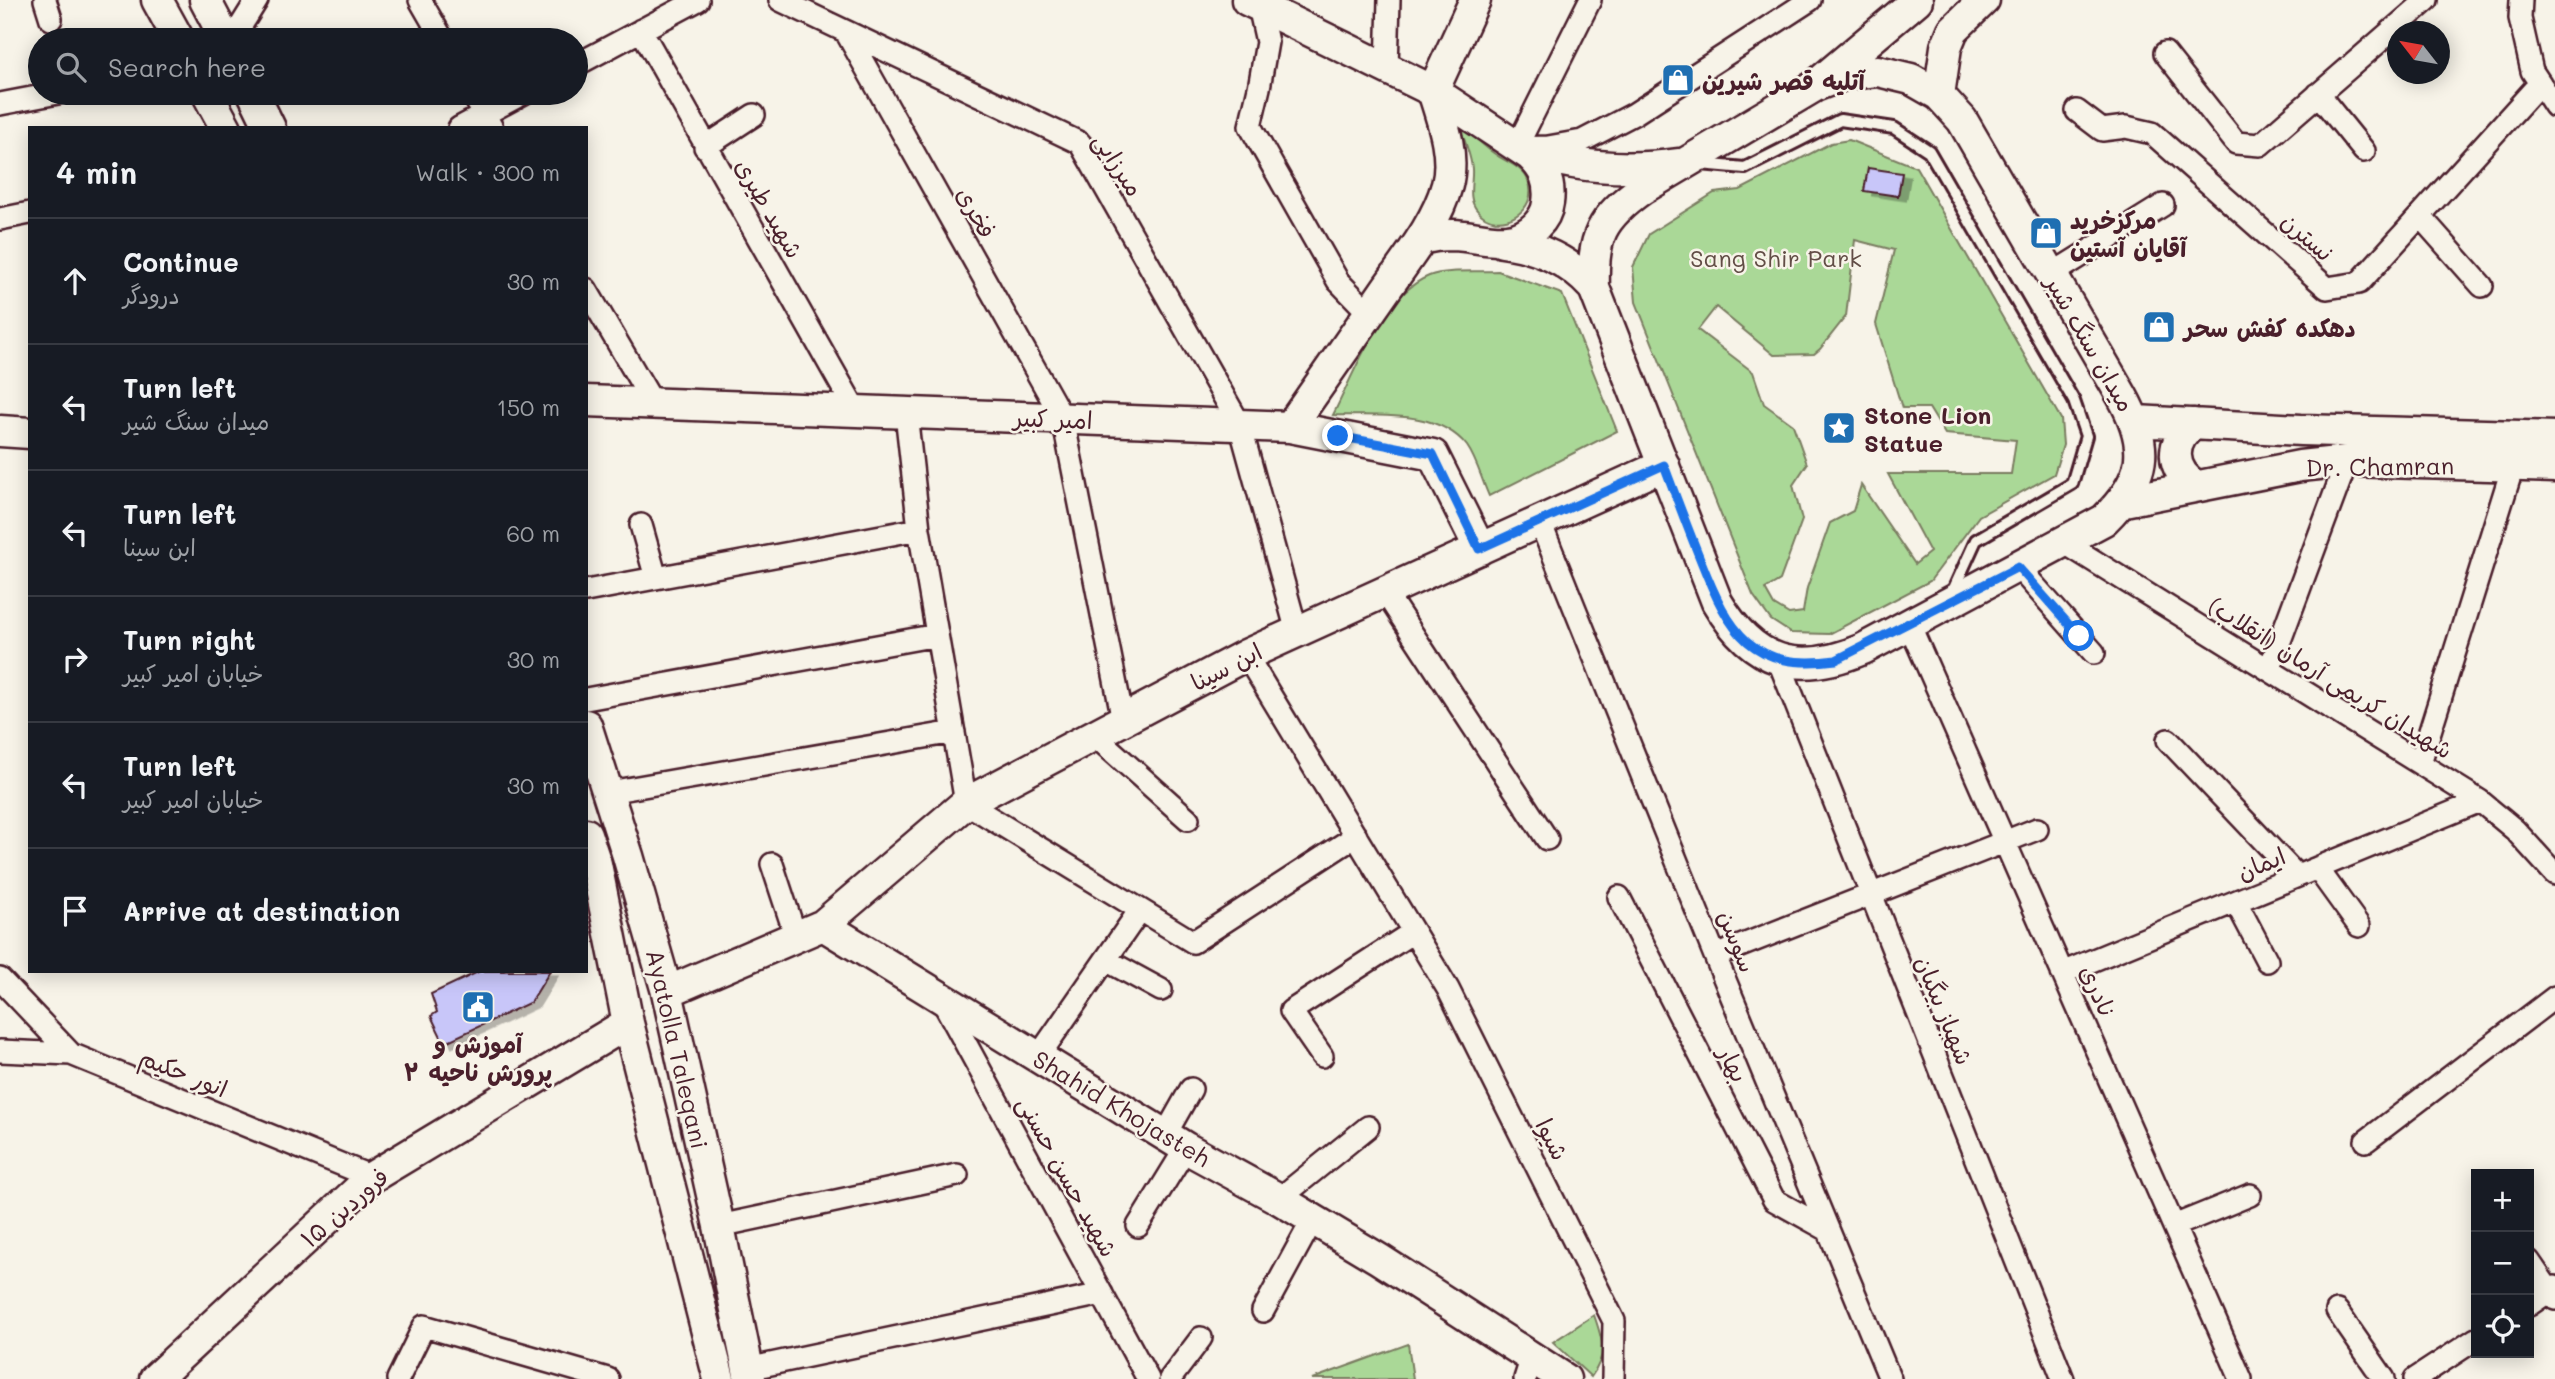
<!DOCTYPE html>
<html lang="en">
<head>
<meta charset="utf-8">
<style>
  body { margin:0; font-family:Mali,"Playpen Sans Arabic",sans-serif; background:#242831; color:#f1f3f6 }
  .controls { position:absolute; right:21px; bottom:21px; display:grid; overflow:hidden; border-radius:0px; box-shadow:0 4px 18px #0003 }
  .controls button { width:63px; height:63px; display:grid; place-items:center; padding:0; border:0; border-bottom:2px solid #363941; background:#171b24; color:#f1f3f6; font:35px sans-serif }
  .compass { position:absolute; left:2387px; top:21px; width:63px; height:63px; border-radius:50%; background:#171b24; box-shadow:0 4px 18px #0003; rotate:301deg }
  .stop { position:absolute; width:21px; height:21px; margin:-16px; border:5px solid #1a73e8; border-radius:50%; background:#fff }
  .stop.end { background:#1a73e8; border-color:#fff; box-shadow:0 2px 7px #0008 }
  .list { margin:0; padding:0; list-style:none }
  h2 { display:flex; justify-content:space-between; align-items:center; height:91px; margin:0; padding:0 28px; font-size:30px }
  h2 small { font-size:23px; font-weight:400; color:#9ea1a6 }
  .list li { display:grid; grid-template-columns:46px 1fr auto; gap:21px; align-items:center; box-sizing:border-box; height:126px; padding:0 28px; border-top:2px solid #363941 }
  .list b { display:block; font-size:26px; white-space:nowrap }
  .list p { margin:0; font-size:23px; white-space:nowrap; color:#9ea1a6 }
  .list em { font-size:23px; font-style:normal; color:#9ea1a6 }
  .icon { flex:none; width:38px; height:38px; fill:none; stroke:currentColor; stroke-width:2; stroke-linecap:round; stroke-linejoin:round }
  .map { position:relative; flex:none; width:2555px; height:1379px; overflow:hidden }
  .search { position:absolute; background:#171b24; box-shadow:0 4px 18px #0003; left:28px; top:28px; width:560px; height:77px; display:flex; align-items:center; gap:18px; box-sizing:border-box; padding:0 24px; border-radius:38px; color:#9ea1a6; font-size:26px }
  .panel { position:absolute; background:#171b24; box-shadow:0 4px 18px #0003; left:28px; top:126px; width:560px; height:847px; border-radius:0px }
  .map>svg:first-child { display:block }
  .green { fill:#aad897; stroke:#7a7c61; stroke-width:2; fill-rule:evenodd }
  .building { fill:#c8c6f9; stroke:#4a1f2b; stroke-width:2; filter:url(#shadow) }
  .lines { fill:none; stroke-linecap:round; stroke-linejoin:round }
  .lane-casing { stroke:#4a1f2b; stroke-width:16 }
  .street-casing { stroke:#4a1f2b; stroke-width:26 }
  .secondary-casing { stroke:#4a1f2b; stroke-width:35 }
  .lane { stroke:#f7f3e8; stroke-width:10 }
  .street { stroke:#f7f3e8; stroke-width:21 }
  .secondary { stroke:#f7f3e8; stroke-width:30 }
  .route { stroke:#1a73e8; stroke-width:9 }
  .labels { text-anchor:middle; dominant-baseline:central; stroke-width:5; stroke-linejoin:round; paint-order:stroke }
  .poi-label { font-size:24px; font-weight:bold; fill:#4a1f2b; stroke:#f7f3e8; text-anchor:start }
  .street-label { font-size:24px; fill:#4a1f2b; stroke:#f7f3e8 }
  .park-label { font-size:24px; fill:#624d46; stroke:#f7f3e8 }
</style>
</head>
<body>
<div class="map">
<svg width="2555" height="1379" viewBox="0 0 2555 1379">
  <defs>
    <filter id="shadow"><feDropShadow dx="8" dy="4.5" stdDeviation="0" flood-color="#0004"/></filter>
  </defs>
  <rect width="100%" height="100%" fill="#f7f3e8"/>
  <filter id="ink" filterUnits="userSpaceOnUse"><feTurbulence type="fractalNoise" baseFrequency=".0143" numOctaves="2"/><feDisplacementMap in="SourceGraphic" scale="14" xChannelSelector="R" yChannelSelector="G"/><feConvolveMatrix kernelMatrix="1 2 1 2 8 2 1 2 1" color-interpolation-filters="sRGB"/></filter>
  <g filter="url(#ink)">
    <path class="green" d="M1458,122c12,11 24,23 37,32 11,8 27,12 33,26 13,31 -31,56 -51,30 -10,-12 -4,-27 -5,-41 -1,-15 -9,-32 -14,-47z
      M1849,140l67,27 145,252 2,26 -9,29 -75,42 -49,65 -101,53 -38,-1 -20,-13 -18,-25 -117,-293 -3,-35 16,-33 65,-41 26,-3 91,-47zM1855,240l39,10 -18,74 26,84h27l16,26 71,6 -5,34h-123l42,78 -15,12 -54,-79 -8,26 -23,12 -23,65 -4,24 -14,2 -15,-9 -9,-16 15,-9 22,-60 -9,-35 14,-21 -14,-39 -29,-21 -11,-32 -55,-42 18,-23 58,48 40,-1 6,-5 26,-33z
      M1498,271l64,23 55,137 -128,65c-7,-15 -12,-36 -22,-50 -30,-38 -91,-29 -134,-31 22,-43 49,-120 96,-139 17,-7 50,-4 69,-5z
      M1594,1315c9,26 14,39 -3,62l-38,-35z
      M1408,1344l5,35h-101z"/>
    <path class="building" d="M1868,168l34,5 -4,23 -34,-5z
      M480,971h70l-19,31 -87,41 -13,-27 6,-4 -6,-18z"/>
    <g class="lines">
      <defs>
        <path id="lane" d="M1700,164l45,4 95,-48 54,8 35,23 145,250 12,35 -14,48 -96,56 -25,55"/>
        <path id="street" d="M45,0l6,19
          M420,0l23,40
          M780,0l300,143 160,282 57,207
          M1590,0l-74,148 32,-1 34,-6 52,-27 176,-114
          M2521,0l-1,18 12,53 23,35
          M1259,6l8,36 -8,46 -9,38 88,155 31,32
          M641,30l215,381
          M846,32l217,387 60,301
          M232,40l25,-40
          M2165,53l71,90 24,2 167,-145
          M576,65l122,-65
          M1387,68l2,-68
          M472,93l20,35
          M2318,94l46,57
          M0,104l58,-11
          M2077,111l25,19 24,-3 26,6 175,155 32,-5 181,-200
          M459,128l65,-35
          M705,147l49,-32
          M2420,216l62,70
          M0,219l30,-6
          M2052,274l111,-69
          M586,289l67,114
          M906,413l13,116 47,274 227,139 163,-106
          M1540,522l175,434 175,423
          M641,525l15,53
          M2065,543l415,258 35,29 40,44
          M2018,567l76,86
          M586,591l333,-62
          M1385,592l162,247
          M1909,624l332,755
          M1246,655l202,334 166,332 -1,58
          M1778,659l285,720
          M2269,670l78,-209
          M586,699l351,-64
          M1094,735l94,84
          M2168,740l129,136
          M2420,763l93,-297
          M609,792l345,-60
          M772,864l24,73
          M2317,868l42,58
          M1619,897l155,303 54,30
          M2236,902l31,59
          M1715,956l322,-127
          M1106,960l55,30
          M2062,973l418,-172
          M0,979l71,75 301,123
          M942,1000l206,379
          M0,1051l71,3
          M1322,1056l-31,-45 122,-79
          M1038,1057l102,-147
          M1165,1135l26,-46
          M2366,1141l189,-144
          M1279,1199l89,-72
          M719,1226l238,-51
          M1138,1226l48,-78
          M2174,1226l76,-31
          M2529,1261l26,38
          M2529,1305l26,-18
          M1263,1311l49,-90
          M2337,1311l47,68
          M747,1369l355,-75
          M398,1379l26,-53 184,53
          M1170,1379l31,-41
          M1525,1379l7,-22
          M2415,1379l61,-40"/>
        <path id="secondary" d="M157,0l22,40
          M205,0l21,40
          M1247,0l186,91 97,64c14,13 21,27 18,48 -1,9 -6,17 -12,23 -25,25 -53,10 -83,9 -11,0 -21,1 -32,4
          M1815,86l31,-12 32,-3 33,8 28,16 23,25 160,276c29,52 24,83 -18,124l-241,129c-66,28 -110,14 -146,-47l-123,-314c-2,-51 7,-70 48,-99l173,-103 102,-86
          M1433,91l42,-91
          M207,93l19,35
          M253,93l17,35
          M1939,95l7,-48 7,-17 31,-30
          M1523,150c51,18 102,21 155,14
          M1502,242c37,5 66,18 92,46
          M586,401l704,26c31,-44 61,-88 92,-132 23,-34 54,-70 65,-110 8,-31 -5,-65 -14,-94
          M2136,421l165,9 254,7
          M2194,424c-25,17 -24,46 2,62
          M1290,427l143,28 47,94
          M0,431l30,2
          M2124,501l176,-35 47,-5 208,6
          M586,725l42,131 39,136 52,234 31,153
          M586,834l10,30 32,159 91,356
          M823,925l363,223 93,51 100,60 186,120
          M667,992l156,-67 143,-122 280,-148 418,-190
          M155,1379l217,-202 256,-154"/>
      </defs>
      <use href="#lane" class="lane-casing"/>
      <use href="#street" class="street-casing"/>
      <use href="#secondary" class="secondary-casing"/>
      <use href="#lane" class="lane"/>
      <use href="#street" class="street"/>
      <use href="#secondary" class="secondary"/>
    </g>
  </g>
  <g class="lines" filter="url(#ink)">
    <path class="route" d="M1338,436l95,18 46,95 185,-84c12,32 24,64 37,96 28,71 51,111 135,99l182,-93 61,69"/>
  </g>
  <defs>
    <symbol id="shop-square" viewBox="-11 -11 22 22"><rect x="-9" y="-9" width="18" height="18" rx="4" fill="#1f6fb2" stroke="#f7f3e8"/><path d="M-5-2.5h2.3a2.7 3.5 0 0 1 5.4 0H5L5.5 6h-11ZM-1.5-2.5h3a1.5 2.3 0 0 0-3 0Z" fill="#fff"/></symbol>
    <symbol id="sight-square" viewBox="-11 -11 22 22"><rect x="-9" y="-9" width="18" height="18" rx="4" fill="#1f6fb2" stroke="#f7f3e8"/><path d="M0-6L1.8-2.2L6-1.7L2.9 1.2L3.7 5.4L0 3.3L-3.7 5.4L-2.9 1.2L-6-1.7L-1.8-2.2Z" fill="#fff"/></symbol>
    <symbol id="civic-square" viewBox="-11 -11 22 22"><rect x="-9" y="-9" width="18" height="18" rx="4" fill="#1f6fb2" stroke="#f7f3e8"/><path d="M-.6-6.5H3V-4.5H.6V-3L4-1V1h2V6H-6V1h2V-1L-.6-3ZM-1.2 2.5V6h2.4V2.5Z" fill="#fff"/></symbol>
  </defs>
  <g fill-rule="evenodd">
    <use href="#shop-square" x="1659" y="61" width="38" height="38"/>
    <use href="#shop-square" x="2027" y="214" width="38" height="38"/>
    <use href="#shop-square" x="2140" y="308" width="38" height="38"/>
    <use href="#sight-square" x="1820" y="409" width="38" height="38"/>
    <use href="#civic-square" x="459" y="988" width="38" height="38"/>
  </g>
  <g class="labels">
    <g class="poi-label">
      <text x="1702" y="80">آتلیه قصر شیرین</text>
      <text x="2070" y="219">مرکزخرید<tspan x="2070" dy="28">آقایان آستین</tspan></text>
      <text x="2184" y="327">دهکده کفش سحر</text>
      <text x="1864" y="414">Stone Lion<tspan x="1864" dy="28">Statue</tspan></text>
      <text x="478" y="1043" text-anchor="middle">آموزش و<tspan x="478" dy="28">پرورش ناحیه ۲</tspan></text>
    </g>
    <g class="street-label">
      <text transform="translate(1119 164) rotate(57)">میرزایی</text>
      <text transform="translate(770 208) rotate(60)">شهید طیری</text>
      <text transform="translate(977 212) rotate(61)">فخری</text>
      <text transform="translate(2308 236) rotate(41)">نسترن</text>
      <text transform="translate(2091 343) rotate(60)">میدان سنگ شیر</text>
      <text transform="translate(1053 418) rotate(2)">امیر کبیر</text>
      <text transform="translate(2380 466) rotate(-1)">Dr. Chamran</text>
      <text transform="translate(1226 666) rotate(-27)">ابن سینا</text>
      <text transform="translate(2331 677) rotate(32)">شهیدان کریمی آرمان (انقلاب)</text>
      <text transform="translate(2261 863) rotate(-22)">ایمان</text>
      <text transform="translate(1738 941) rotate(68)">سوسن</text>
      <text transform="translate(2099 991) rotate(66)">نادری</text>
      <text transform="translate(1945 1010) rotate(68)">شهباز بیگیان</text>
      <text transform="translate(678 1049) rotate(77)">Ayatolla Taleqani</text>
      <text transform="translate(1734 1064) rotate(63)">بهار</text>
      <text transform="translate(184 1072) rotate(22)">انور حکیم</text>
      <text transform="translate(1122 1108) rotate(31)">Shahid Khojasteh</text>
      <text transform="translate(1553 1139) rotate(63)">شیوا</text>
      <text transform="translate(1068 1176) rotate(61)">شهید حسن حسنی</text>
      <text transform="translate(344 1207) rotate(-41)">۱۵ فروردین</text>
    </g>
    <g class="park-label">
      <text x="1776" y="257">Sang Shir Park</text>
    </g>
  </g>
</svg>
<div class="controls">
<button>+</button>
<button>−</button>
<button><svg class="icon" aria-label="locate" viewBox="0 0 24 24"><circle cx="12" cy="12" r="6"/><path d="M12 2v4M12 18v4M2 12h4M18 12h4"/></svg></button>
</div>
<svg class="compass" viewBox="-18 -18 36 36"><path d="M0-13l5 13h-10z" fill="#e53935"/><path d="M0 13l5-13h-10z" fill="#9ea1a6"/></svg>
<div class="stop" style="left:2079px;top:636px"></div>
<div class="stop end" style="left:1338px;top:436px"></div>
<div class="search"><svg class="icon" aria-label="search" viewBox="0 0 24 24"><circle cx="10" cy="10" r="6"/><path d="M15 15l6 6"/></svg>Search here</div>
<section class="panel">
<h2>4 min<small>Walk · 300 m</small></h2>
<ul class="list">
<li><svg class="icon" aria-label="ahead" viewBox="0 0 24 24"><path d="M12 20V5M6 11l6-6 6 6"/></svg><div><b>Continue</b><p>درودگر</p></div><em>30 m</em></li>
<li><svg class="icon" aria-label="left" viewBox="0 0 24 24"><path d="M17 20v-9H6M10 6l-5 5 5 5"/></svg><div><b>Turn left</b><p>میدان سنگ شیر</p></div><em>150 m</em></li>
<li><svg class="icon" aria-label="left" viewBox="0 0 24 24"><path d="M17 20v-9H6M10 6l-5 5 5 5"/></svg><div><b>Turn left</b><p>ابن سینا</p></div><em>60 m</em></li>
<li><svg class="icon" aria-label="right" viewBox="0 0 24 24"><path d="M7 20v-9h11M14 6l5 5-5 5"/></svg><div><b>Turn right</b><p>خیابان امیر کبیر</p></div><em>30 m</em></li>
<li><svg class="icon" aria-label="left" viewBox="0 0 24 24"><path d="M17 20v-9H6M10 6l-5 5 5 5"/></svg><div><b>Turn left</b><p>خیابان امیر کبیر</p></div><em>30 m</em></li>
<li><svg class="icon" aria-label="arrive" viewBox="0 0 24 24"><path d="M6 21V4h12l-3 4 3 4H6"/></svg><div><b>Arrive at destination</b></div></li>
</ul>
</section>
</div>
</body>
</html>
